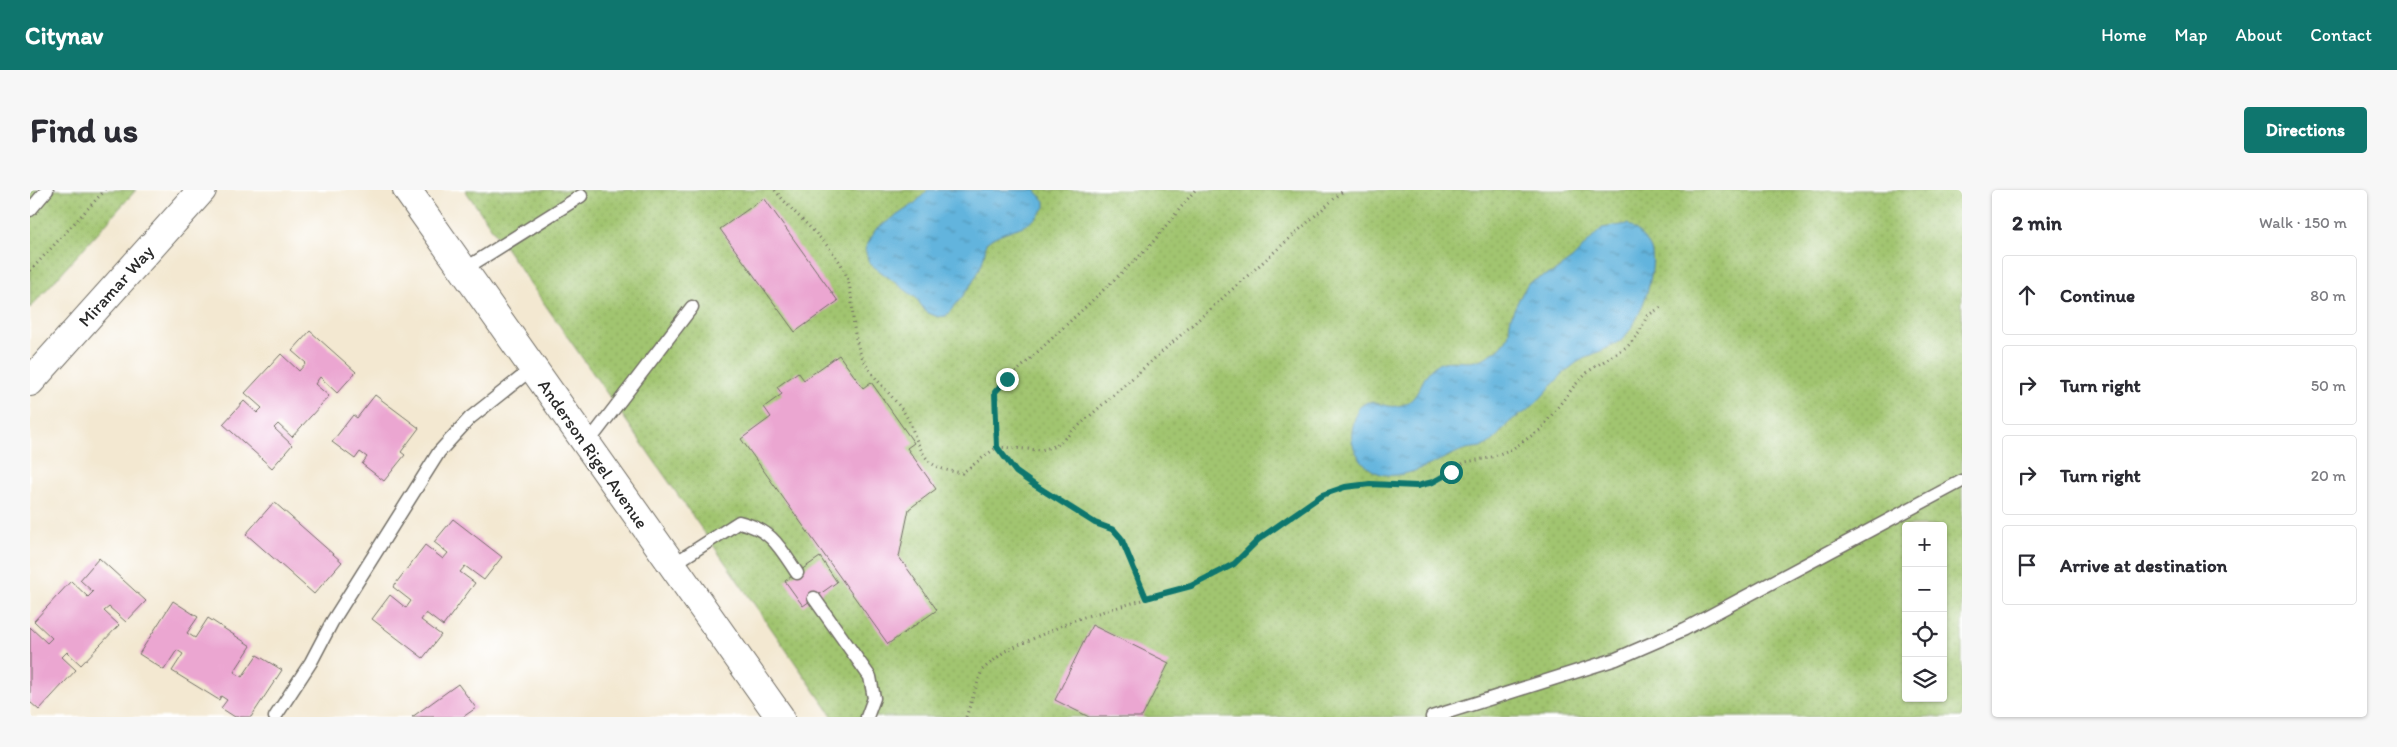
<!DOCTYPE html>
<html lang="en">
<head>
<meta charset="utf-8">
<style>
  body { margin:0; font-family:Itim,sans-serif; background:#f7f7f7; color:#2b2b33 }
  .controls { position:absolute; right:15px; bottom:15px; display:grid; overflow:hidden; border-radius:5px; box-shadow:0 1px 4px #0004 }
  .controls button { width:45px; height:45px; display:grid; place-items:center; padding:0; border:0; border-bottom:1px solid #e1e1e2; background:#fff; color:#2b2b33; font:25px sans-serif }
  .stop { position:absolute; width:15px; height:15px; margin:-11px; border:4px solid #0f766e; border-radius:50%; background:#fff }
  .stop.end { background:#0f766e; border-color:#fff; box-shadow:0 1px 5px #0008 }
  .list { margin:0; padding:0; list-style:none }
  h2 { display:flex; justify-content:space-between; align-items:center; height:65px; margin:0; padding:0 20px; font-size:21px }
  h2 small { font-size:16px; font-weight:400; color:#7c7c81 }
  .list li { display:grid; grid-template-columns:32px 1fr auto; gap:15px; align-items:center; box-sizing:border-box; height:80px; margin:0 10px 10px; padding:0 10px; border:1px solid #e1e1e2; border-radius:5px }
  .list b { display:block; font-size:19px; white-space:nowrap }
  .list em { font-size:16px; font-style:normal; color:#7c7c81 }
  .icon { flex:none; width:28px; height:28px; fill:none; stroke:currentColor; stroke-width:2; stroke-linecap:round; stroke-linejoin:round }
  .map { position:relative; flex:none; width:1932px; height:527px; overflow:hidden; border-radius:5px }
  header { display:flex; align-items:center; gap:30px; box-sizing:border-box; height:70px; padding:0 25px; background:#0f766e; color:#fff }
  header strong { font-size:24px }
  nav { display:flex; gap:28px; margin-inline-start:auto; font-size:18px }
  .intro { display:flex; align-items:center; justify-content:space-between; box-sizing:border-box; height:120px; padding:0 30px }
  h1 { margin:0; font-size:35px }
  .button { padding:12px 22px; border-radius:5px; background:#0f766e; color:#fff; font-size:18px; font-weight:700 }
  main { display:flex; gap:30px; padding:0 30px }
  aside { flex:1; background:#fff; border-radius:5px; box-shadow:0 1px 4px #0004 }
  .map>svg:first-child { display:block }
  .grass { fill:url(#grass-dots); stroke:#66784d; fill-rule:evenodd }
  .water { fill:url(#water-ripples); stroke:#467084 }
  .building { fill:#eba6d1 }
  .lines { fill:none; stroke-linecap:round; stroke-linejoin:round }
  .service-casing { stroke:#716d65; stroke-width:15 }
  .tertiary-casing { stroke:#716d65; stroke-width:30 }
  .path { stroke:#716d65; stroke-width:3; stroke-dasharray:1 4; stroke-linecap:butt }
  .service { stroke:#fff; stroke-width:12 }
  .tertiary { stroke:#fff; stroke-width:28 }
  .route { stroke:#0f766e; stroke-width:6 }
  .labels { text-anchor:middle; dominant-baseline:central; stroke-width:4.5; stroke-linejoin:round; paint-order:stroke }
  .street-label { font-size:18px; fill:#2b2b2b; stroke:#fff }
</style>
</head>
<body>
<header>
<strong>Citynav</strong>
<nav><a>Home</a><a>Map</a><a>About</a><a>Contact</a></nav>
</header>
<div class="intro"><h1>Find us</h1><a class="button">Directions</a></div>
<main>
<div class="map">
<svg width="1932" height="527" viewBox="0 0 1932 527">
  <defs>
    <pattern id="grass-dots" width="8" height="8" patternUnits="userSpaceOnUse" patternTransform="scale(1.25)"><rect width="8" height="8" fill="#a1c56f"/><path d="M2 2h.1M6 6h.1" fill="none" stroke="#8ba960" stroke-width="1.8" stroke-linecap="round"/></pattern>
    <pattern id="water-ripples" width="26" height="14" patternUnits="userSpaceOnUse" patternTransform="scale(1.25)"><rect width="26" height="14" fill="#62b4dd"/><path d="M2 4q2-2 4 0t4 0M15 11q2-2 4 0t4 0" fill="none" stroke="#5193b3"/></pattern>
  </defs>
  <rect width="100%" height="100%" fill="#fff"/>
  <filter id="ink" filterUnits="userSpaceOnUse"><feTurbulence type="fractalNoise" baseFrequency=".02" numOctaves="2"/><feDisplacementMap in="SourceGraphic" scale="10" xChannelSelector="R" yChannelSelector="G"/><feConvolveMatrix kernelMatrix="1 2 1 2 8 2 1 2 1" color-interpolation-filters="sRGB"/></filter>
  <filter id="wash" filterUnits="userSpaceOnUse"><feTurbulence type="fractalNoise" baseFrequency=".0096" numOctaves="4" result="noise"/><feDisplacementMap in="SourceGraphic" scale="20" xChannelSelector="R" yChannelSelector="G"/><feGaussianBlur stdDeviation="1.12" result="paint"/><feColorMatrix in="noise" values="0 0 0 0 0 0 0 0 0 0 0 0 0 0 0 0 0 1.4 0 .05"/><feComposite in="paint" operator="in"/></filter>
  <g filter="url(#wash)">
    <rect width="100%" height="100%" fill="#f3e8d1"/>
    <path class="grass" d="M0,0h106l-106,118z
      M435,0h1497v527h-1129zM1876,336h37v172h-37z"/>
    <path class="water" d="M898,0h107l10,11v6c-18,27 -37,18 -59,36 -2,30 -21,51 -40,73l-8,1 -12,-5 -10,-14 -47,-35 -4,-14 11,-20 38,-25z
      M1598,34c8,7 19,15 23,25 7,22 -12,77 -30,91 -15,11 -36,15 -50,27 -15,11 -28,31 -43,43 -5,4 -11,6 -16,10 -9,7 -14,18 -24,24 -7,5 -17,3 -25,6 -30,11 -75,44 -101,11 -16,-20 -10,-32 -4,-53l9,-6c11,0 20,6 30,4 26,-3 21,-32 41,-42 12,-6 25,0 37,-3 12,-3 29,-13 33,-25 2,-6 1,-13 3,-19 4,-12 11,-23 17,-34l26,-11 18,-13 30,-31z"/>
    <g id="blocks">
      <path class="building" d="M734,8l74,103 -43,31 -75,-103z
        M280,141l46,41 -19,21 -17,-16 -5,7 14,12 -37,41 -14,-13 -4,4 18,17 -20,23 -49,-44 21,-23 13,12 5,-5 -17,-15 36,-39 18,17 7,-8 -14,-12z
        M809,165l24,33 8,-6 43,61 -7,5 29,41 -27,20 -10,48 38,53 -49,34 -147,-205 30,-22 -7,-10 18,-13 -5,-7 21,-15 6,8z
        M345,205l44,33 -18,24 4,3 -21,26 -22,-17 5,-7 -7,-5 -5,7 -23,-17 21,-27 4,3z
        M244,312l68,60 -28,32 -68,-60z
        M423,329l49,38 -18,23 -19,-14 -5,6 15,11 -32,43 -17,-13 -5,7 20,15 -18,23 -51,-39 18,-24 16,13 5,-7 -18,-14 32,-42 18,14 5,-6 -14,-11z
        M790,367l17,25 -34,24 -18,-25z
        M69,368l47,43 -20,21 -17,-15 -5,4 15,14 -38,40 -14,-13 -5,5 14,13 -37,40 -9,-8v-75l17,16 5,-5 -18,-17 37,-40 17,16 5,-5 -13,-12z
        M143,411l25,16 -11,16 8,5 13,-20 43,28 -17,26 8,5 15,-22 25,15 -31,47h-16l-14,-9 6,-8 -6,-4 -2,4 -47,-29 11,-17 -6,-4 -13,20 -25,-16z
        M1062,435l77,38 -27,54h-53l-34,-17z
        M428,494l18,24 -13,9h-51z"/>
    </g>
  </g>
  <g filter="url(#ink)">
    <use href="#blocks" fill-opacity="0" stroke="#716d65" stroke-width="1"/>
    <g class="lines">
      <defs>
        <path id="service" d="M0,20l17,-20
          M433,80l118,-74
          M557,254l105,-137
          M642,375l67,-43c33,8 40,24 58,51
          M784,408l56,79 4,21 -7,19
          M245,527l36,-55 21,-40 107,-170 31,-34 63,-50
          M1402,527l184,-58 69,-30 277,-148"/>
        <path id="tertiary" d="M377,0l373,527
          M0,192l172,-192"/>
      </defs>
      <use href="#service" class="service-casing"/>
      <use href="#tertiary" class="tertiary-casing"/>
      <path class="path" d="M745,0c20,26 48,46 66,74 16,28 8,54 17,82 8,30 37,48 51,75 6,14 10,30 21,41 9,8 21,9 32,11l35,-26 44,3 15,-4 288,-256
        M0,81l75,-81
        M1117,408l-26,-60 -7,-8 -19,-7 -62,-39 -17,-12 -19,-25 -2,-55 153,-144 47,-58
        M936,527l16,-47 23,-19 72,-32 114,-33 24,-11 19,-11 25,-25 63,-44 23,-8 25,-3 47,2 16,-4 32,-20 24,-4 23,-9 28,-19 35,-45 15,-15 38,-24 11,-13 8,-17 14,-9"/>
      <use href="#service" class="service"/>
      <use href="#tertiary" class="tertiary"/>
    </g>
  </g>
  <g class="lines" filter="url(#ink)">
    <path class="route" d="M977,189l-12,13 2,55 19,25 17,12 62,39 19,7 7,8 25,60 45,-12 43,-22 25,-25 63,-44 23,-8 25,-3 47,2 16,-4 18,-10"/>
  </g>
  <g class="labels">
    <g class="street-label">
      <text transform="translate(86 96) rotate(-48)">Miramar Way</text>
      <text transform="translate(563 264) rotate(55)">Anderson Rigel Avenue</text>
    </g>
  </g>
</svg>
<div class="controls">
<button>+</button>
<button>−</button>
<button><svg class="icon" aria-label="locate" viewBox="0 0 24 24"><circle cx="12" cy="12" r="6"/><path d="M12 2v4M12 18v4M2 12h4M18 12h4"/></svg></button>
<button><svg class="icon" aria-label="layers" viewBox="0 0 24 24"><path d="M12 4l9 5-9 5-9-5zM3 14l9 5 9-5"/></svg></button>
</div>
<div class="stop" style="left:1421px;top:282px"></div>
<div class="stop end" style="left:977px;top:189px"></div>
</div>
<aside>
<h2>2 min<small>Walk · 150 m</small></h2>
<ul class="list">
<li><svg class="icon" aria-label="ahead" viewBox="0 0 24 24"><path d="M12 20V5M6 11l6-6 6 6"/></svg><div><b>Continue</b></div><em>80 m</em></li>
<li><svg class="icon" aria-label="right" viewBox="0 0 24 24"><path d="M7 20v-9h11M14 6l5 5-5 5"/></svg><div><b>Turn right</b></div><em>50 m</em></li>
<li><svg class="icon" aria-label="right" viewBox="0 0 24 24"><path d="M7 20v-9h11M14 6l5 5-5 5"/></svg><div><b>Turn right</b></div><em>20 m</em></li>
<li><svg class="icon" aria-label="arrive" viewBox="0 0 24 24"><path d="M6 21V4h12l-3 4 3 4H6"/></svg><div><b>Arrive at destination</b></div></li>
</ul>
</aside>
</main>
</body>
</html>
